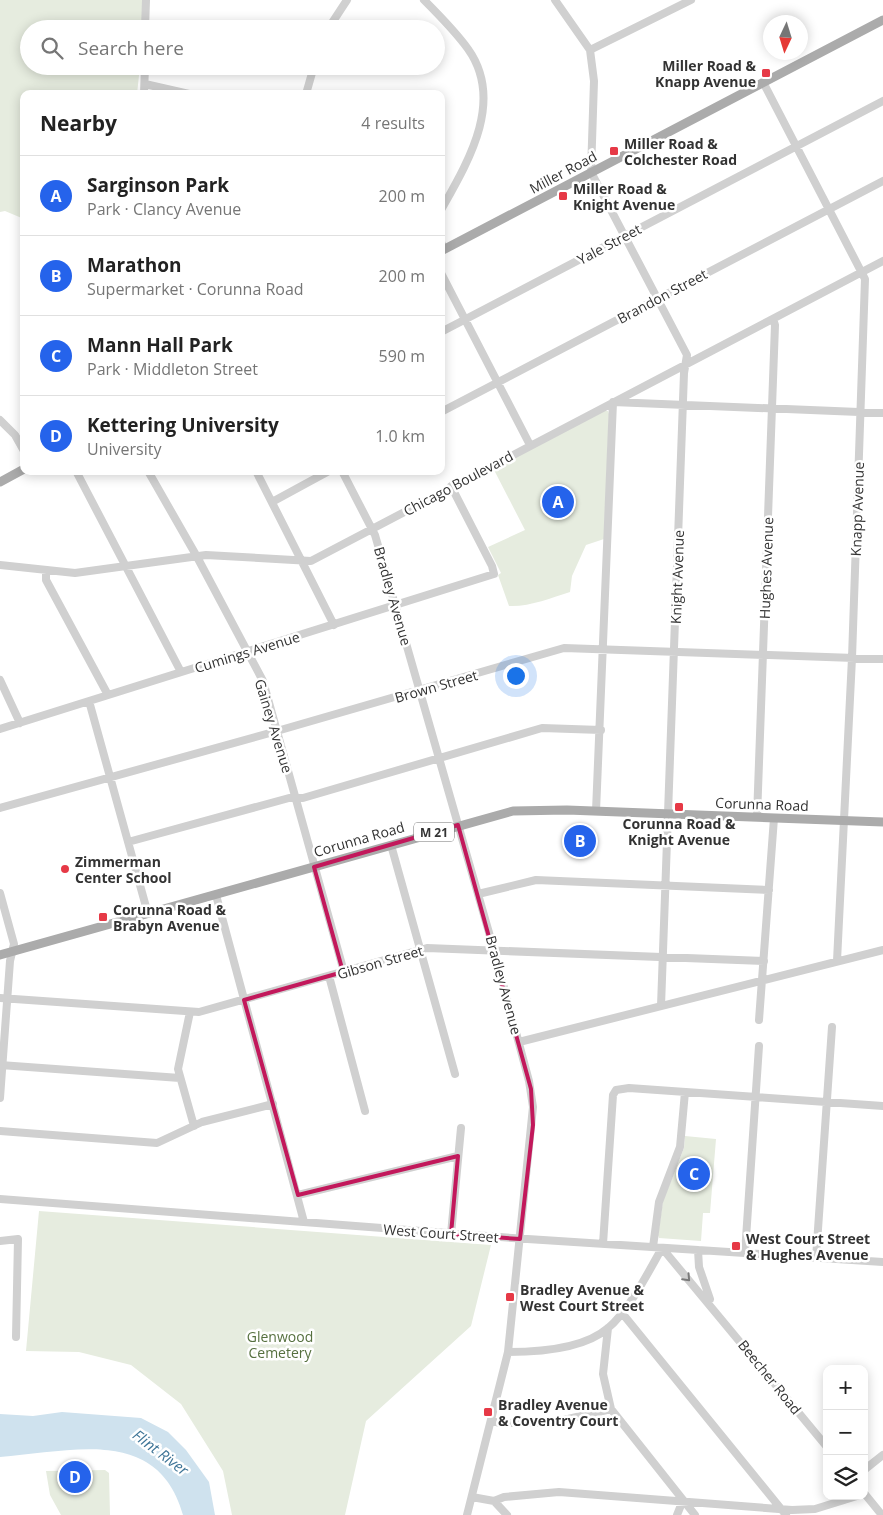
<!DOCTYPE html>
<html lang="en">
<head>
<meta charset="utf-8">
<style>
  body { margin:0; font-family:"Open Sans",sans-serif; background:#f6f6f6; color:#222 }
  .controls { position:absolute; right:15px; bottom:15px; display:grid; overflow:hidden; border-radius:10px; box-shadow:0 2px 12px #0003 }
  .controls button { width:45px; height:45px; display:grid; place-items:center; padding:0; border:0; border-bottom:1px solid #e0e0e0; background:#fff; color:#222; font:25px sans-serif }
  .compass { position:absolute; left:763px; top:15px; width:45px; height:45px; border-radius:50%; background:#fff; box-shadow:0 2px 12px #0003; rotate:184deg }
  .you { position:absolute; left:515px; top:675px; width:18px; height:18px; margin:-12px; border:4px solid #fff; border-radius:50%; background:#1a73e8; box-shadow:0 0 0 8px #1a73e833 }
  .badge { display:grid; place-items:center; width:32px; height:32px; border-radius:50%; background:#2563eb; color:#fff; font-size:16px; font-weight:700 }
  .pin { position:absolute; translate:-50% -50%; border:2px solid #fff; box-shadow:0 1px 5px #0006 }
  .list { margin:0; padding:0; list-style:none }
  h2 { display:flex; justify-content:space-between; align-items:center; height:65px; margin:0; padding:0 20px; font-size:21px }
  h2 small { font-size:16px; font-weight:400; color:#767676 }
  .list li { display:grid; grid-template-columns:32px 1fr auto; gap:15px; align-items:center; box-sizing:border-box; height:80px; padding:0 20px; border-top:1px solid #e0e0e0 }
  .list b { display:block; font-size:19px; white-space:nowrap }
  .list p { margin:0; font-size:16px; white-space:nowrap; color:#767676 }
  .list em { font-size:16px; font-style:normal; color:#767676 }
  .icon { flex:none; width:28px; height:28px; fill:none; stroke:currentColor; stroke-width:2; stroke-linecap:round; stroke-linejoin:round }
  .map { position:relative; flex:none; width:883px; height:1515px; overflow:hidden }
  .search { position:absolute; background:#fff; box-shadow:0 2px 12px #0003; left:20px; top:20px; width:425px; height:55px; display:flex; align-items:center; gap:12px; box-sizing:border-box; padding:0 18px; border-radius:28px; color:#767676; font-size:19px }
  .panel { position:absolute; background:#fff; box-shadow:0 2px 12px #0003; left:20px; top:90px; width:425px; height:385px; border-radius:10px }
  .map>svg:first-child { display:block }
  .green { fill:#e6ecdf }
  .water { fill:#cfe2ee }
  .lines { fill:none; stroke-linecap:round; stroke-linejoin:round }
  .minor { stroke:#d0d0d0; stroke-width:8 }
  .major { stroke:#ababab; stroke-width:9 }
  .oneway { stroke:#7a7a7a }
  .marked { fill:none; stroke:#c2185b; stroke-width:4; stroke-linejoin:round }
  .poi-dot { fill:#e63946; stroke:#fff; stroke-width:2 }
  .labels { text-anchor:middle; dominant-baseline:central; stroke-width:5; stroke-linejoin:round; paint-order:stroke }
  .shield { fill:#fff; stroke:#707070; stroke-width:1 }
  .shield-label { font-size:12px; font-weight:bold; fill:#333 }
  .poi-label { font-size:14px; font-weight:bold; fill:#333; stroke:#fff; text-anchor:start }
  .street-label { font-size:14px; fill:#333; stroke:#fff }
  .park-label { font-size:14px; fill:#56703f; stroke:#fff }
  .water-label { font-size:15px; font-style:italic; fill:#3f7597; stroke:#fff }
</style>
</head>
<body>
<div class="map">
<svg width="883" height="1515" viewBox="0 0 883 1515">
  <rect width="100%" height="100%" fill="#fff"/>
  <path class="green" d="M0,0h143l-1,29h-113v37h111l-3,28h-113v125l-19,-8 -5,1z
    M604,411h4l1,3 -5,125 -18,6 -14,31 -2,16c-19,6 -41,15 -61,14l-11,-31 3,-2 -13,-26 37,-17 -32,-62z
    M685,1136l31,3 -6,74h-7l-2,28 -42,-3 -1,-3 5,-34 21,-53z
    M39,1211l452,34 -20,81 -105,95 -21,94h-113l-9,-44 -42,-67 -50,-39 -52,-13 -53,-1z
    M105,1470l4,3 1,42h-49l-11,-20 -4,-24z"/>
  <path class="water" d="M62,1412l79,6 27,14 18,18 23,32 6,33h-32c-25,-90 -113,-63 -183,-58v-43l33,2z"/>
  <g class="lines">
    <path class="minor" d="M424,0c15,15 31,31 44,49 37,52 0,113 -27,161
      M555,0l35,50 4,31 -3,91 96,183 -3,18 -23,633
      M145,29l1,-29
      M328,29l19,-29
      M590,50l101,-50
      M763,82l102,197 -13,379 -15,303
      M145,84l44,10
      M144,94l1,-28
      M306,94l8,-28
      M441,242l3,7
      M441,273l89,172
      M441,332l442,-231
      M441,412l442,-231
      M0,420l15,15 9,16
      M76,471l105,201
      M148,471l48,84 67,126 81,291
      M256,471l78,154
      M342,471l33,64 119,415 35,131 4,26 -25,245 -41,163
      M272,502l57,-31
      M0,565l75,8 131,-18 105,6 572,-300
      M46,570v10l62,115
      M0,680l20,43
      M89,701l59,213
      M0,729l494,-155 -2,-8 -41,-80
      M0,808l277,-77 287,-83 319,11
      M596,811l17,-409 270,11
      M757,817l18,-492 -2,-6
      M128,842l161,-44h14l239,-70 59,2
      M391,845l64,229
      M0,893l14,51 -4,17 -10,137
      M478,894l58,-14 233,10
      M216,895l88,327
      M329,976l36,135
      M0,998l199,14 228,-64 337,13
      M190,1012l-12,57 16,57
      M759,1020l15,-202
      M519,1042l364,-92
      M0,1065l180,13
      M0,1131l157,12 45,-21 71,-18
      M298,1195l160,-39
      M0,1199l512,39 371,24
      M451,1234l10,-106
      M0,1241l18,-2 -2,98
      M603,1244l10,-149 3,-5 13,-2 254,18
      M653,1247l6,-45 21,-55 5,-55
      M698,1250l1,17 11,32
      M745,1253l14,-207
      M816,1258l16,-231
      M622,1313l164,202
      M608,1328l-5,46 8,35 84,106
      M508,1352c31,0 76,-3 100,-24 20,-16 41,-57 54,-80l165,199
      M491,1420l8,3h52l60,-14
      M864,1470l19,-15
      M864,1493l18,22
      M472,1497l22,4 10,-4 55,-5 233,18 23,-1 42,-13
      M494,1501l13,14
      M677,1515l6,-15"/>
    <path class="major" d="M441,251l442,-231
      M0,482l24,-13
      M0,955l513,-144 54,-1 316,12"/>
  </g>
  <defs><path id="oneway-chevron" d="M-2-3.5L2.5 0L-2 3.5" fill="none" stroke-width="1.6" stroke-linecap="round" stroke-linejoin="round" transform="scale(1.25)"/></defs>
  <use class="oneway" href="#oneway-chevron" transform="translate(687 1278) rotate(47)"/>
  <path class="marked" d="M458,825l73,264 2,36 -13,114 -69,-5 7,-78 -160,39 -54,-195 99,-28 -29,-105z"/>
  <g class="poi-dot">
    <rect x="761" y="68" width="10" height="10" rx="2.5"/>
    <rect x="609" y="146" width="10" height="10" rx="2.5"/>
    <rect x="558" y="191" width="10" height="10" rx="2.5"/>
    <rect x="674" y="802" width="10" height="10" rx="2.5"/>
    <circle cx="65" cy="869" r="5"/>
    <rect x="98" y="912" width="10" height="10" rx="2.5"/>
    <rect x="731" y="1241" width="10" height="10" rx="2.5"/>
    <rect x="505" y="1292" width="10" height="10" rx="2.5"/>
    <rect x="483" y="1407" width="10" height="10" rx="2.5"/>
  </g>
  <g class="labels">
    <rect class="shield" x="414" y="822.5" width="40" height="19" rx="4"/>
    <g class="shield-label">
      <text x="434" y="832">M 21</text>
    </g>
    <g class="poi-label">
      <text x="756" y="65" text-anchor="end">Miller Road &amp;<tspan x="756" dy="16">Knapp Avenue</tspan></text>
      <text x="624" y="143">Miller Road &amp;<tspan x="624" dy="16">Colchester Road</tspan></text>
      <text x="573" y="188">Miller Road &amp;<tspan x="573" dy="16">Knight Avenue</tspan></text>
      <text x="679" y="823" text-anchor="middle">Corunna Road &amp;<tspan x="679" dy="16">Knight Avenue</tspan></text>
      <text x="75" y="861">Zimmerman<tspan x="75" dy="16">Center School</tspan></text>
      <text x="113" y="909">Corunna Road &amp;<tspan x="113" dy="16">Brabyn Avenue</tspan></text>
      <text x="746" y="1238">West Court Street<tspan x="746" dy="16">&amp; Hughes Avenue</tspan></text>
      <text x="520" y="1289">Bradley Avenue &amp;<tspan x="520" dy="16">West Court Street</tspan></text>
      <text x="498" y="1404">Bradley Avenue<tspan x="498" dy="16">&amp; Coventry Court</tspan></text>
    </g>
    <g class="street-label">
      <text transform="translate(563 172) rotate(-28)">Miller Road</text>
      <text transform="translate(609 244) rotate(-28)">Yale Street</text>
      <text transform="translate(662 296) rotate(-28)">Brandon Street</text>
      <text transform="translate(458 483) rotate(-28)">Chicago Boulevard</text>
      <text transform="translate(857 509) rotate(-88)">Knapp Avenue</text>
      <text transform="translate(766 568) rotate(-88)">Hughes Avenue</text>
      <text transform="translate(677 577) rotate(-88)">Knight Avenue</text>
      <text transform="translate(393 596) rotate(74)">Bradley Avenue</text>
      <text transform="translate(247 652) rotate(-17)">Cumings Avenue</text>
      <text transform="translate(436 686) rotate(-16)">Brown Street</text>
      <text transform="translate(274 726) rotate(73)">Gainey Avenue</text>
      <text transform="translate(762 804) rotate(2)">Corunna Road</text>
      <text transform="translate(359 839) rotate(-16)">Corunna Road</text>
      <text transform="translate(380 962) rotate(-16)">Gibson Street</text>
      <text transform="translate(504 985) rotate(75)">Bradley Avenue</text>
      <text transform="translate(441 1233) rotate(4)">West Court Street</text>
      <text transform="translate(770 1377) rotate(51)">Beecher Road</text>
    </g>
    <g class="park-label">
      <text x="280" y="1336">Glenwood<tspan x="280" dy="16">Cemetery</tspan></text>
    </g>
    <g class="water-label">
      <text transform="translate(161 1452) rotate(37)">Flint River</text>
    </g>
  </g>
</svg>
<div class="controls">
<button>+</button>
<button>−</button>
<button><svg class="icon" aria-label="layers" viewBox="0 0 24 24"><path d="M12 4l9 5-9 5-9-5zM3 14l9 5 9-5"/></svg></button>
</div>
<svg class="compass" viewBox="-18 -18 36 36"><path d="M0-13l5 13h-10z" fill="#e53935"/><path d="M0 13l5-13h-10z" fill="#767676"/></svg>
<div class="you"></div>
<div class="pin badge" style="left:558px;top:502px">A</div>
<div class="pin badge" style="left:580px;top:841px">B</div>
<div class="pin badge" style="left:694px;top:1174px">C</div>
<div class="pin badge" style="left:75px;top:1477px">D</div>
<div class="search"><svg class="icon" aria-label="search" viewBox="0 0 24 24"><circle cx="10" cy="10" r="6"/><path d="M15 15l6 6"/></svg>Search here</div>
<section class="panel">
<h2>Nearby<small>4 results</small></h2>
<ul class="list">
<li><span class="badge">A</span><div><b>Sarginson Park</b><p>Park · Clancy Avenue</p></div><em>200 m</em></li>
<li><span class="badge">B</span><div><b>Marathon</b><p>Supermarket · Corunna Road</p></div><em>200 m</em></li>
<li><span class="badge">C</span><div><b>Mann Hall Park</b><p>Park · Middleton Street</p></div><em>590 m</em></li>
<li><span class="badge">D</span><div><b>Kettering University</b><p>University</p></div><em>1.0 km</em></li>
</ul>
</section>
</div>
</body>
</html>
